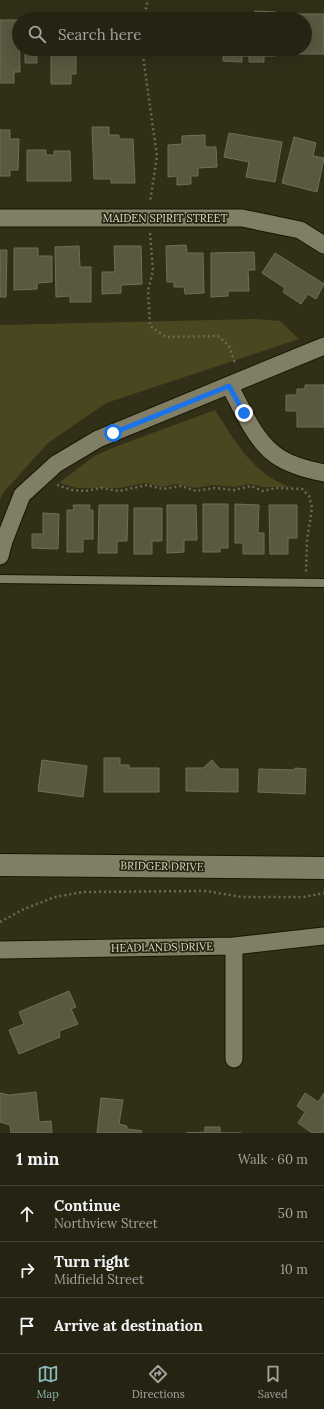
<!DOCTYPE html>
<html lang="en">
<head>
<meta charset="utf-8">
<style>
  body { margin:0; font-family:Lora,serif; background:#312f20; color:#f1f3f6 }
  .stop { position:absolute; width:12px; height:12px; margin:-9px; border:3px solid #1a73e8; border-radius:50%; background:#fff }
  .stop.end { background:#1a73e8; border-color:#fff; box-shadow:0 1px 4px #0008 }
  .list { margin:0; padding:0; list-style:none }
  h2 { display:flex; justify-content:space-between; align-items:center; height:52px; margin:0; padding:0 16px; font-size:17px }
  h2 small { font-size:13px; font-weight:400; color:#a3a49f }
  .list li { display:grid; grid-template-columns:26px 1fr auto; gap:12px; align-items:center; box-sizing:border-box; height:56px; padding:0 16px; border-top:1px solid #424032 }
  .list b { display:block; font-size:15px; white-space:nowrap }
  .list p { margin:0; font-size:13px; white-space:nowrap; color:#a3a49f }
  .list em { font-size:13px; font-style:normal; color:#a3a49f }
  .icon { flex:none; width:22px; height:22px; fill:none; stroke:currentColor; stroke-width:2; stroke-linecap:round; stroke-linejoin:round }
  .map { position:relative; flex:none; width:324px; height:1133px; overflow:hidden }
  .search { position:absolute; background:#252312; box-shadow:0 4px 16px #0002; left:12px; right:12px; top:12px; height:44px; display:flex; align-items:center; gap:10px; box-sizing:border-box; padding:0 14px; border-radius:22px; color:#a3a49f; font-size:15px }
  .sheet { height:220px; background:#252312 }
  nav { display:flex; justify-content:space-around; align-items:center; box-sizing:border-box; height:56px; border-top:1px solid #424032; background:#252312; font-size:11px; color:#a3a49f }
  nav a { display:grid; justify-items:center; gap:2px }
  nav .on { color:#8bbbb9 }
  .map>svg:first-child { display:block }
  .green { fill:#4a4720 }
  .building { fill:#5a5840; stroke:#716f57 }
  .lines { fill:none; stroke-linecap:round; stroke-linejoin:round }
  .service-casing { stroke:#191703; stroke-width:10 }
  .minor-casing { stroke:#191703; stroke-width:19 }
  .secondary-casing { stroke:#191703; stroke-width:24 }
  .path { stroke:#6c6a56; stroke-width:2.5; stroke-dasharray:2 3; stroke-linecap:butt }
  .service { stroke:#807e65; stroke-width:8 }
  .minor { stroke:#807e65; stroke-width:17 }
  .secondary { stroke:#807e65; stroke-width:22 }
  .route { stroke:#1a73e8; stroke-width:5 }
  .labels { text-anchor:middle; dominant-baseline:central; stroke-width:3.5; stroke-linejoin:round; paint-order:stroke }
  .street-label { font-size:11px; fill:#dcdbcd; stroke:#27250f }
</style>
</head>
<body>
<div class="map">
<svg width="324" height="1133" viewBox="0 0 324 1133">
  <rect width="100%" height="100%" fill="#312f18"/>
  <path class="green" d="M256,319l24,2 19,18 -193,64 -58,40 -45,50 -3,7v-175z
    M215,410c19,30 39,66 76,77h-28l-14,-3 -14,3 -22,-2 -18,3 -19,-4 -14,3 -17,-4 -26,5h-42l-18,-5 34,-26 19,-9z"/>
  <path class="building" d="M255,11l21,1v7h-52v-2l31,1z
    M133,13v6h-32l9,-1v-4z
    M282,14h42v40h-25v-5h6v-30h-23z
    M0,20h19l1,52h-6v11h-14z
    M25,49h51v25h-5v10h-20v-29h-14v8h-12z
    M224,49h51v7h-11v6h-15v-6h-7v6l-19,-1z
    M92,127h17v8h10v4h14l2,44h-24v-4h-17z
    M0,130h10v9h9l-1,31h-8v6h-10z
    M229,133l53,9 -7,40 -29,-5 3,-15 -25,-5z
    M205,135v12h11l1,20 -19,1v8h-7v8l-14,1v-9l-9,1v-32l14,-1v-8z
    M294,137l22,6 -3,13 11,2 -7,34 -35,-9z
    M27,150h19v5h8v-4h16l1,30h-44z
    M186,245l1,8h16l1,40 -19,1 -1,-7h-10v-5h-7l-1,-36z
    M79,246l1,21h11v35h-21v-6l-14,1 -1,-50z
    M114,246h27l1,38 -21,1v8l-19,1v-22h13z
    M14,248h24v8h14v26l-15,1v6l-23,1z
    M0,250h7l-1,47h-6z
    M254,252l1,18h-7l1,21h-21v5l-17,1v-44z
    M275,253l49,31 -8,15 -8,-5 -7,10 -18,-12 2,-4 -23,-15z
    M305,385h19v42h-27v-16h-11v-16h11v-6h8z
    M203,504h25v44h-8v4h-17z
    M235,504l24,1 -1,28h6v21h-21v-11h-8z
    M73,505h17l-1,5h4v29h-10v13h-16v-42h7z
    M99,505h29l-1,36h-10v12h-19z
    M167,505h29l1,35h-13v12l-17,1z
    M269,505h28v33h-9v16h-18z
    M134,508h28v33h-10v13h-18z
    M43,513l16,1 -1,35 -26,-1v-14h11z
    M104,758h16v7h9v3h30v24h-55z
    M42,760l45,6 -4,31 -45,-6z
    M212,760l8,9h18v23l-52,-1v-23h17z
    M295,768l11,1 -1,25 -47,-2 1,-23 36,1z
    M69,991l7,16 -5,2 7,15 -19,7 1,6 -41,17 -10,-24 15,-6 -5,-12z
    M36,1092l3,30 12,-1 1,12h-41l-1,-8 -10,-3v-29l9,2z
    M305,1093l13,9 6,-9v38l-2,2h-10l-14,-10 7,-11 -8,-6z
    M101,1098l22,2 -4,24 8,2v3l15,2 -1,2h-44z
    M205,1127h15v6h21h-55l19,-1z"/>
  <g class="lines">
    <defs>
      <path id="service" d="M0,579l324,4"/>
      <path id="minor" d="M0,218h242l58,12 24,15
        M229,385c14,25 26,58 51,73 13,8 29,12 44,15
        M0,556l4,-15 18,-46 34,-31 42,-25 226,-93
        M234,946v113
        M0,950l234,-4 90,-10"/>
      <path id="secondary" d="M0,865l324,3"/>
    </defs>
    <use href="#service" class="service-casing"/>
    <use href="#minor" class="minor-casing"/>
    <use href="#secondary" class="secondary-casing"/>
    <path class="path" d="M143,19l5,-19
      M142,49l15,107 -7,46
      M150,233l3,38 -5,19 2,36 16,11 52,-1 11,10 6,17
      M57,485l15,5 14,1 15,-3 18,3 28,-6 16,4 18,-3 15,5 19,-3 19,2 17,-4 12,5 13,-3 26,1 7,7 3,12 -5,32 -1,33
      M0,922l24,-13 31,-12 28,-5 123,-1 36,6h62l20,-4"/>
    <use href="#service" class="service"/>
    <use href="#minor" class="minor"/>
    <use href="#secondary" class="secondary"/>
  </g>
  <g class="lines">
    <path class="route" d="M113,433l116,-47 15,27"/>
  </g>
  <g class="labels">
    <g class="street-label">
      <text x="165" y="218">MAIDEN SPIRIT STREET</text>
      <text transform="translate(162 866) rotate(1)">BRIDGER DRIVE</text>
      <text transform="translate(162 947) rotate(-1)">HEADLANDS DRIVE</text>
    </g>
  </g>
</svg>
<div class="stop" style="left:113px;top:433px"></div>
<div class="stop end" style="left:244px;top:413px"></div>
<div class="search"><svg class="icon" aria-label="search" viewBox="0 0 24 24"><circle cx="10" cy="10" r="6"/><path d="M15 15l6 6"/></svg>Search here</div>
</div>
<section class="sheet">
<h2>1 min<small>Walk · 60 m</small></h2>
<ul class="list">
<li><svg class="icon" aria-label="ahead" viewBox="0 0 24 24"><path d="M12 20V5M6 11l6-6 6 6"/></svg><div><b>Continue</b><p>Northview Street</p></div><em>50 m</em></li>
<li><svg class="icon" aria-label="right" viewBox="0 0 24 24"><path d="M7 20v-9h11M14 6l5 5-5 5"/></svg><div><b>Turn right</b><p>Midfield Street</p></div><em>10 m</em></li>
<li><svg class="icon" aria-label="arrive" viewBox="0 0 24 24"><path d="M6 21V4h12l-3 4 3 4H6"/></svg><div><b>Arrive at destination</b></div></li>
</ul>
</section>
<nav>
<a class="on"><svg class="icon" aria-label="map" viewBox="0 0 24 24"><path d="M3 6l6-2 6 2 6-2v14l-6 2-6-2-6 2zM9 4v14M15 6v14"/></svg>Map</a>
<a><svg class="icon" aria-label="directions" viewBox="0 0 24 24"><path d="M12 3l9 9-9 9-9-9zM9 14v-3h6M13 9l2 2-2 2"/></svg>Directions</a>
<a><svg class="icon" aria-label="saved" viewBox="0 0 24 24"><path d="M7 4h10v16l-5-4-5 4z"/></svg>Saved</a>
</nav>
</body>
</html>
